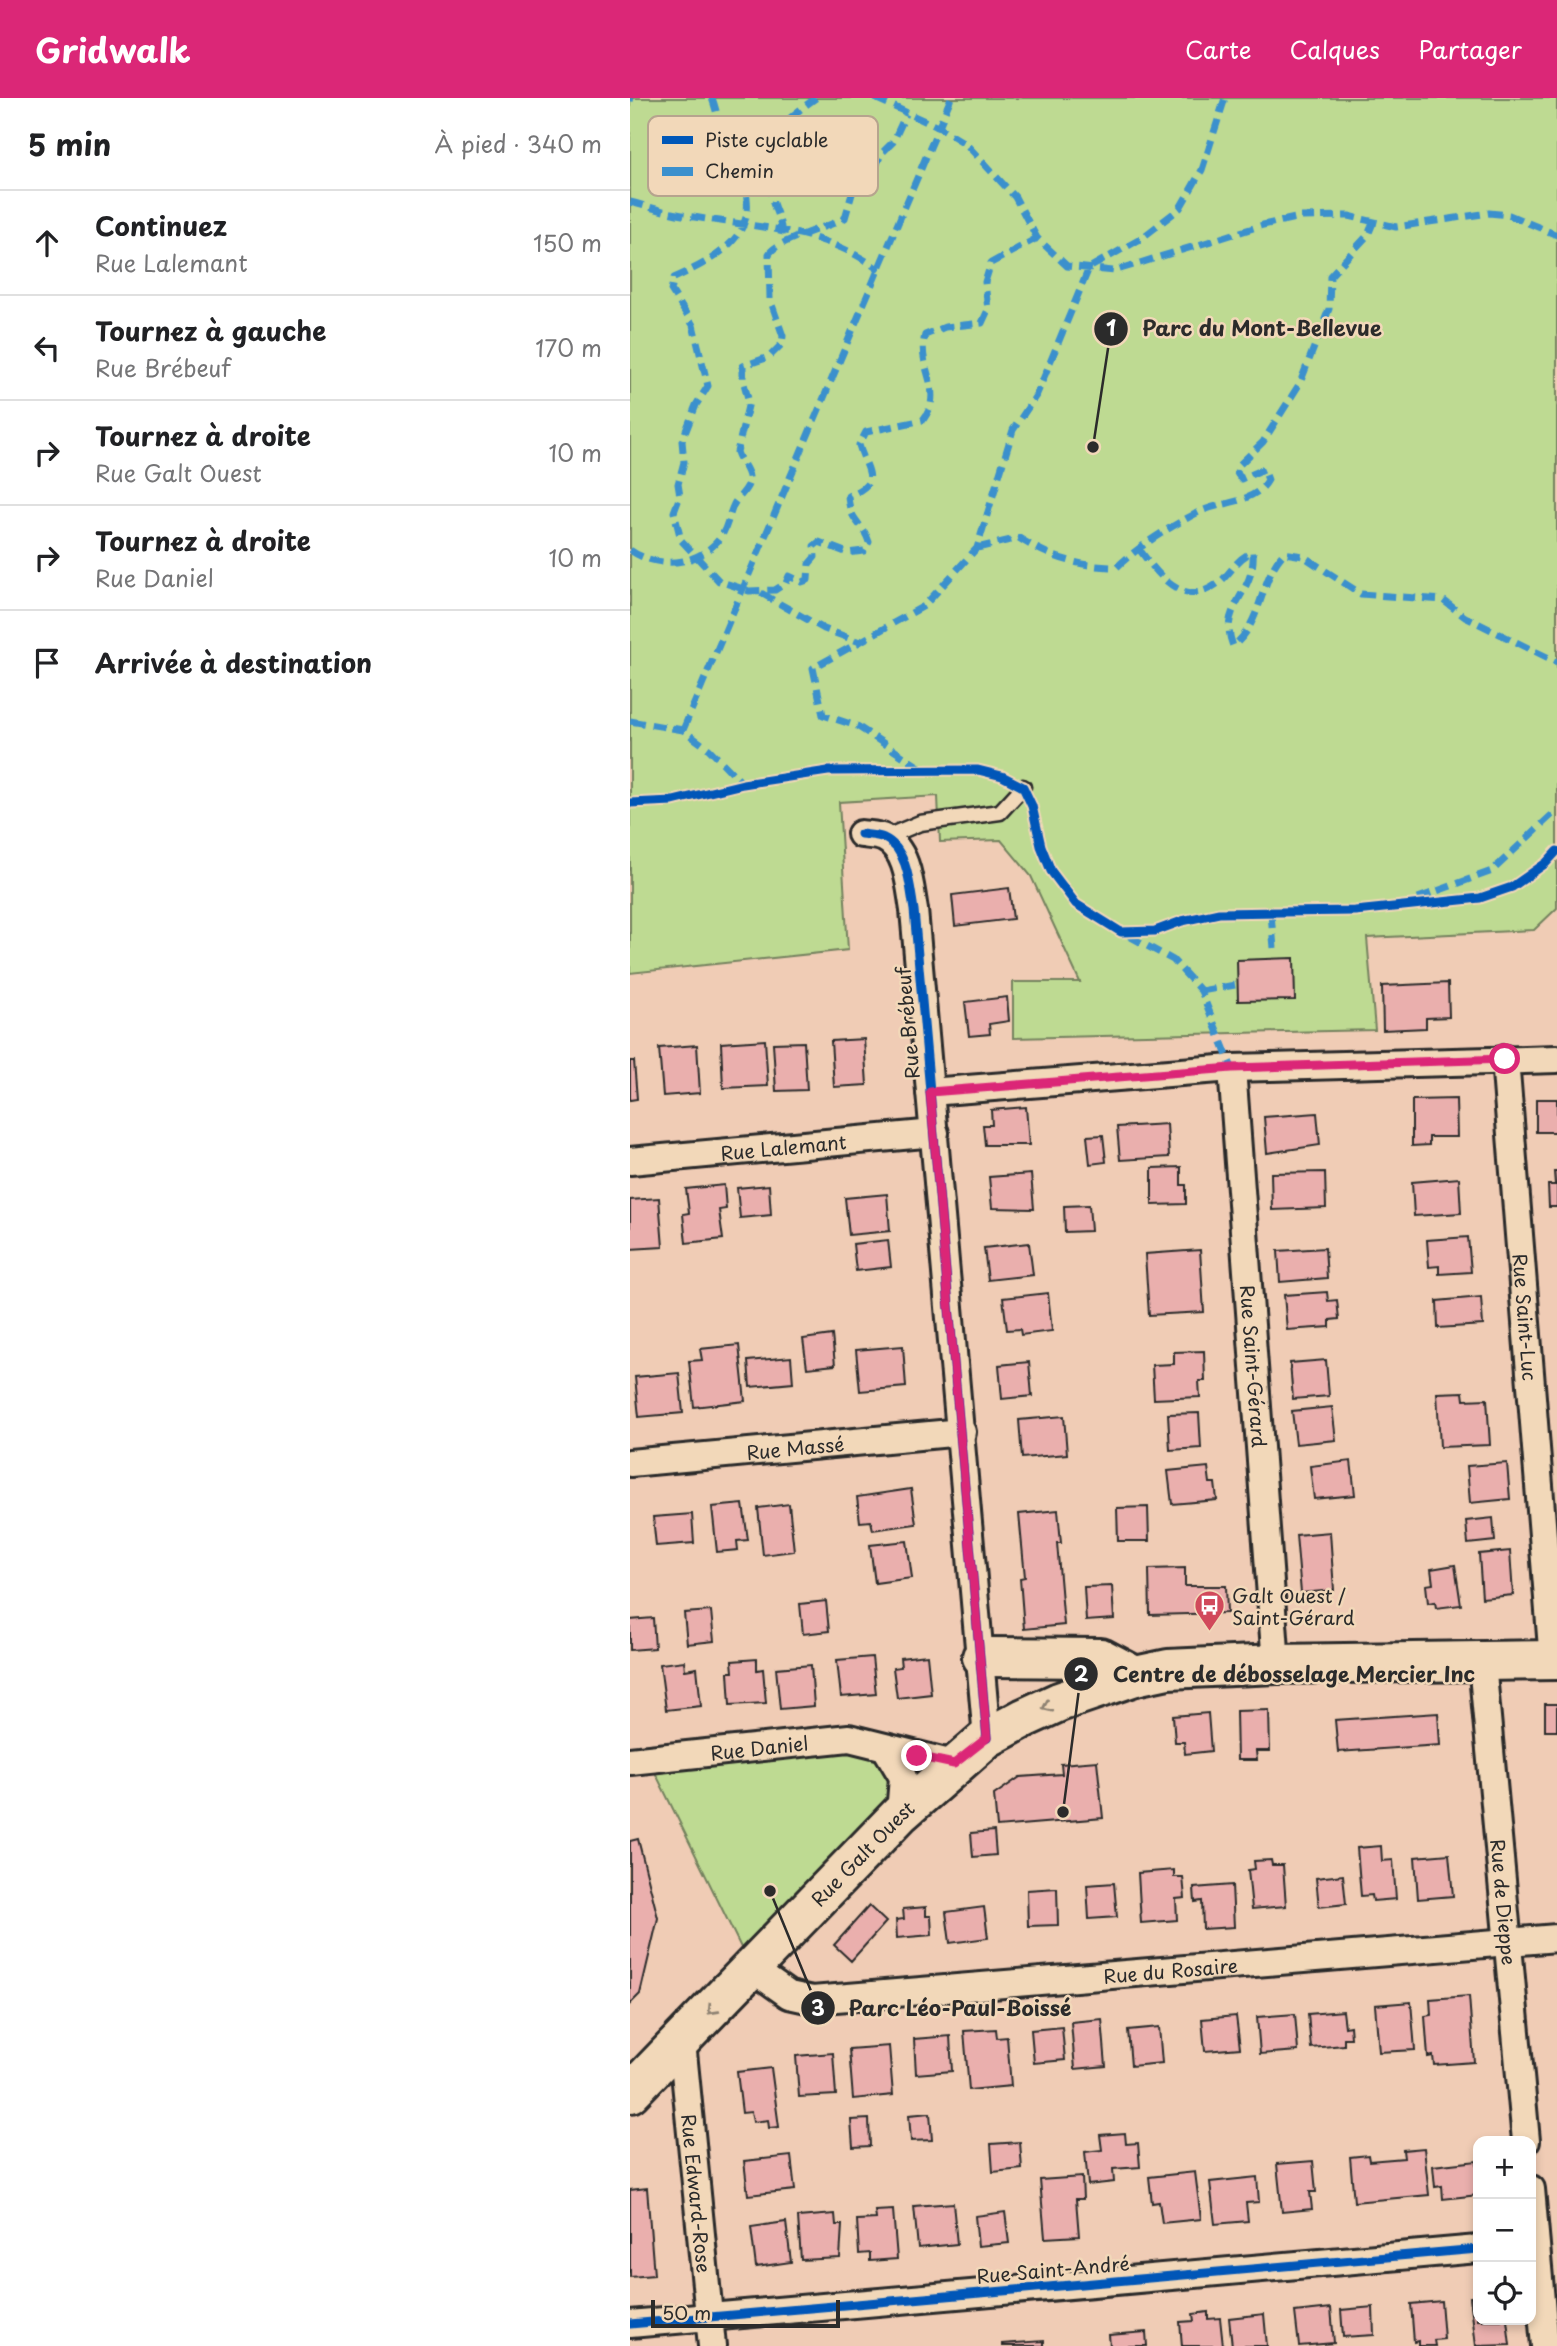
<!DOCTYPE html>
<html lang="fr">
<head>
<meta charset="utf-8">
<style>
  body { margin:0; font-family:"Playpen Sans",sans-serif; background:#f6f6f6; color:#202124 }
  .controls { position:absolute; right:21px; bottom:21px; display:grid; overflow:hidden; border-radius:14px; box-shadow:0 4px 10px #0003 }
  .controls button { width:63px; height:63px; display:grid; place-items:center; padding:0; border:0; border-bottom:2px solid #e0e0e0; background:#fff; color:#202124; font:35px sans-serif }
  .scale { position:absolute; left:21px; bottom:18px; width:189px; box-sizing:border-box; padding-left:7px; border:4px solid #2b2b2b; border-top:0; font-size:19px; line-height:24px; white-space:nowrap; color:#2b2b2b; -webkit-text-stroke:5px #f2d8b9; paint-order:stroke }
  .stop { position:absolute; width:21px; height:21px; margin:-16px; border:5px solid #db2777; border-radius:50%; background:#fff }
  .stop.end { background:#db2777; border-color:#fff; box-shadow:0 2px 7px #0008 }
  .list { margin:0; padding:0; list-style:none }
  h2 { display:flex; justify-content:space-between; align-items:center; height:91px; margin:0; padding:0 28px; font-size:30px }
  h2 small { font-size:23px; font-weight:400; color:#757577 }
  .list li { display:grid; grid-template-columns:46px 1fr auto; gap:21px; align-items:center; box-sizing:border-box; height:105px; padding:0 28px; border-top:2px solid #e0e0e0 }
  .list b { display:block; font-size:26px; white-space:nowrap }
  .list p { margin:0; font-size:23px; white-space:nowrap; color:#757577 }
  .list em { font-size:23px; font-style:normal; color:#757577 }
  .icon { flex:none; width:38px; height:38px; fill:none; stroke:currentColor; stroke-width:2; stroke-linecap:round; stroke-linejoin:round }
  .map { position:relative; flex:none; width:927px; height:2248px; overflow:hidden }
  header { display:flex; align-items:center; gap:42px; box-sizing:border-box; height:98px; padding:0 35px; background:#db2777; color:#fff }
  header strong { font-size:33px }
  nav { display:flex; gap:38px; margin-inline-start:auto; font-size:24px }
  main { display:flex }
  aside { flex:1; background:#fff }
  .map>svg:first-child { display:block }
  .green { fill:#beda92; stroke:#74825e; stroke-width:2 }
  .building { fill:#eaafad; stroke:#2b2b2b; stroke-width:2 }
  .lines { fill:none; stroke-linecap:round; stroke-linejoin:round }
  .service-casing { stroke:#2b2b2b; stroke-width:19 }
  .minor-casing { stroke:#2b2b2b; stroke-width:32 }
  .secondary-casing { stroke:#2b2b2b; stroke-width:44 }
  .service { stroke:#f2d8b9; stroke-width:14 }
  .minor { stroke:#f2d8b9; stroke-width:26 }
  .secondary { stroke:#f2d8b9; stroke-width:38 }
  .quiet { stroke:#3b90cd; stroke-width:7; stroke-dasharray:14 7; stroke-linecap:butt }
  .cycleway-casing { stroke:#f2d8b9; stroke-width:13 }
  .cycleway { stroke:#0057b8; stroke-width:9 }
  .oneway { stroke:#8e8272 }
  .route { stroke:#db2777; stroke-width:9 }
  .labels { text-anchor:middle; dominant-baseline:central; stroke-width:5; stroke-linejoin:round; paint-order:stroke }
  .street-label { font-size:19px; fill:#2b2b2b; stroke:#f2d8b9 }
  .poi-label { font-size:19px; fill:#2b2b2b; stroke:#f2d8b9; text-anchor:start }
  .key { fill:#f2d8b9; stroke:#b6a48e; stroke-width:2 }
  .key-label { font-size:19px; fill:#2b2b2b }
  .leader { fill:none; stroke:#2b2b2b; stroke-width:2.5 }
  .callout-dot { fill:#2b2b2b; stroke:#f2d8b9; stroke-width:2.5 }
  .mark-label { font-size:21px; text-anchor:middle; font-weight:bold; fill:#fff }
  .callout-label { font-size:21px; text-anchor:middle; font-weight:bold; fill:#2b2b2b; stroke:#f2d8b9; stroke-width:5; stroke-linejoin:round; paint-order:stroke }
</style>
</head>
<body>
<header>
<strong>Gridwalk</strong>
<nav><a>Carte</a><a>Calques</a><a>Partager</a></nav>
</header>
<main>
<aside>
<h2>5 min<small>À pied · 340 m</small></h2>
<ul class="list">
<li><svg class="icon" aria-label="ahead" viewBox="0 0 24 24"><path d="M12 20V5M6 11l6-6 6 6"/></svg><div><b>Continuez</b><p>Rue Lalemant</p></div><em>150 m</em></li>
<li><svg class="icon" aria-label="left" viewBox="0 0 24 24"><path d="M17 20v-9H6M10 6l-5 5 5 5"/></svg><div><b>Tournez à gauche</b><p>Rue Brébeuf</p></div><em>170 m</em></li>
<li><svg class="icon" aria-label="right" viewBox="0 0 24 24"><path d="M7 20v-9h11M14 6l5 5-5 5"/></svg><div><b>Tournez à droite</b><p>Rue Galt Ouest</p></div><em>10 m</em></li>
<li><svg class="icon" aria-label="right" viewBox="0 0 24 24"><path d="M7 20v-9h11M14 6l5 5-5 5"/></svg><div><b>Tournez à droite</b><p>Rue Daniel</p></div><em>10 m</em></li>
<li><svg class="icon" aria-label="arrive" viewBox="0 0 24 24"><path d="M6 21V4h12l-3 4 3 4H6"/></svg><div><b>Arrivée à destination</b></div></li>
</ul>
</aside>
<div class="map">
<svg width="927" height="2248" viewBox="0 0 927 2248">
  <rect width="100%" height="100%" fill="#f0ccb5"/>
  <filter id="ink" filterUnits="userSpaceOnUse"><feTurbulence type="fractalNoise" baseFrequency=".0143" numOctaves="2"/><feDisplacementMap in="SourceGraphic" scale="14" xChannelSelector="R" yChannelSelector="G"/><feConvolveMatrix kernelMatrix="1 2 1 2 8 2 1 2 1" color-interpolation-filters="sRGB"/></filter>
  <g filter="url(#ink)">
    <path class="green" d="M0,0h927v810l-23,22 -167,8 8,92 -362,8v-56h67l-49,-106 -30,-36 -61,2 -2,-46 -99,6 9,148 -218,23z
      M219,1640l38,12 13,64 -149,154 -102,-208z"/>
    <path class="building" d="M379,790l4,31 -58,7 -3,-31z
      M664,860l1,42 -57,1 -1,-41z
      M818,885l1,34 -23,1v10l-43,2 -1,-44z
      M377,899l2,24 -20,3 1,10 -21,2 -4,-34z
      M234,941l3,46 -33,2 -3,-46z
      M135,942l3,46 -45,2 -2,-45z
      M174,944l3,48 -31,1 -3,-48z
      M67,947l3,48 -37,3 -4,-48z
      M0,963h4l3,38 -7,1z
      M826,1001l1,38h-28v8l-17,1v-46z
      M906,1001h21v33h-21z
      M396,1009l3,38h-44l-2,-20h9l-1,-15z
      M687,1015l3,32 -53,8 -3,-36z
      M537,1026l2,33 -49,3 -3,-33z
      M473,1037l3,27 -16,2 -3,-28z
      M551,1069v18h5v19l-34,1v-37z
      M695,1074l1,36 -54,2 -1,-37z
      M924,1074h3v35h-8l-1,-22h7z
      M401,1076l3,35 -42,-1 -3,-31z
      M829,1080l2,35 -47,3 -2,-34z
      M94,1087l2,24 -7,1 4,29 -37,4 -3,-29 6,-1 -3,-24z
      M139,1087l2,30 -31,3 -3,-30z
      M257,1096l3,37 -41,4 -4,-37z
      M29,1100l4,49 -33,2v-49z
      M459,1107l2,26 -26,1 -1,-26z
      M838,1139l3,35 -32,2v-8l-10,1 -2,-27z
      M258,1142l3,27 -35,4 -3,-27z
      M399,1145l4,32 -45,5 -4,-32z
      M695,1150l2,30 -47,4 -2,-31z
      M570,1152l4,62 -55,3 -4,-61z
      M697,1194l1,9 9,-1 2,19 -9,1v7l-43,3 -3,-35z
      M418,1195l4,38 -31,4 -1,-6 -13,1 -4,-32z
      M851,1199l2,28 -45,3 -1,-27z
      M202,1237l3,30 -28,3 -4,-29z
      M109,1247l6,56 -51,6 -5,-46 13,-1 -2,-11z
      M273,1248l3,41 -46,4 -4,-41z
      M574,1253l1,30h-6l1,16 -46,2 -2,-34 22,-1v-12z
      M161,1259l2,26 -43,4 -2,-26z
      M696,1262l3,36 -36,3 -3,-36z
      M399,1264l3,34 -30,3 -3,-34z
      M49,1275l4,40 -44,4 -4,-40z
      M833,1294l1,8 23,-1 3,46 -50,2 -3,-54z
      M702,1309l4,33 -40,4 -4,-33z
      M569,1315l2,35 -31,2 -2,-36z
      M434,1318l3,38 -45,4 -3,-38z
      M721,1363l4,34 -41,4 -4,-33z
      M877,1365l3,36 -40,4 -3,-37z
      M578,1369l2,16h5l2,17 -45,4 -4,-33z
      M281,1391l5,35 -43,6 -2,-9 -11,1 -3,-25z
      M113,1406l5,36 -11,1 1,9 -21,2 -5,-45z
      M159,1406l5,47 -31,4 -5,-47z
      M518,1409l1,34h-31l-1,-33z
      M428,1412l3,33h-4l7,82 -40,4 -4,-51 5,-1 -6,-63z
      M62,1416l2,29 -38,3 -3,-29z
      M863,1420l2,23 -27,3 -2,-23z
      M700,1434l4,58 -33,3 -5,-58z
      M277,1443l5,37 -37,5 -5,-38z
      M880,1453l3,44 -31,3 -3,-44z
      M825,1467l6,40 -25,3 -1,-6 -7,1 -2,-18 7,-1 -2,-15z
      M555,1470v18h41l1,27 -77,2 -1,-46z
      M482,1488l2,33 -28,2 -2,-34z
      M196,1503l3,30 -26,3 -3,-30z
      M81,1513l3,30 -27,3 -3,-31z
      M23,1520l2,30 -25,2v-30z
      M297,1557l4,39 -34,4 -4,-30 8,-1 -1,-9z
      M242,1559l4,37 -35,3 -4,-37z
      M127,1561v11l6,-1 3,34 -36,2 -2,-33h5l-1,-11z
      M54,1563l1,9 12,-2 4,38 -35,4 -6,-46z
      M181,1567l3,41 -34,3 -4,-41z
      M915,1606h12v27h-12z
      M639,1612l1,41h-14l1,9h-20l-1,-49z
      M578,1615l3,38 -26,3 -1,-12h-9l-2,-26z
      M808,1615l2,32 -102,7 -3,-32z
      M467,1663l6,57 -106,9 -3,-32 26,-18 42,-3 -1,-10z
      M364,1733l2,24 -23,2 -2,-24z
      M8,1741l20,79 -18,76 -10,10v-163z
      M751,1748l1,15 11,-1 3,39 -23,2 -1,-6 -11,1 -4,-48z
      M819,1756l4,42 -35,3 -3,-42z
      M641,1762l1,5h11l3,41 -34,3 -4,-39 7,-1 -1,-8z
      M544,1772v7h9l2,21 -9,1 1,21 -36,3 -3,-50z
      M713,1777l3,29 -27,3 -3,-29z
      M484,1785l3,34 -28,2 -2,-34z
      M602,1787l2,42 -31,2 -1,-28 -7,1 -1,-14z
      M427,1790l1,37 -30,1 -1,-36z
      M239,1808l17,16 -35,39 -17,-16z
      M296,1809v9h5l1,19 -35,3 -1,-18 8,-1 -1,-10z
      M354,1809l4,31 -38,5 -4,-31z
      M839,1898l5,66 -40,3 -1,-9 -5,1 -3,-41 6,-1 -1,-16z
      M781,1904l4,48 -36,2 -4,-47z
      M713,1913l2,16 5,-1 1,12h-7v7l-33,3 -3,-34z
      M665,1916l3,37 -38,3 -3,-37z
      M606,1918l4,32 -35,3 -3,-32z
      M472,1921l4,47 -31,3 -4,-47z
      M432,1929l3,33 -31,3 -3,-33z
      M529,1929l3,36 -31,3 -3,-36z
      M366,1931l1,9 10,-1 4,49 -42,4 -5,-59z
      M320,1938l2,35 -36,3 -2,-35z
      M259,1948l4,49 -40,4 -4,-50z
      M203,1955l3,42 -37,2 -3,-41z
      M141,1970l8,59 -10,1 -1,-8 -15,2 -2,-10 -9,1 -5,-41z
      M300,2015l2,27 -21,1 -2,-26z
      M239,2021l1,27 -17,1 -2,-27z
      M495,2035l1,11 12,-1 2,24 -27,2 1,13 -26,3 -3,-33 17,-2 -2,-15z
      M390,2044l2,27 -29,3 -2,-28z
      M794,2050l5,47 -75,7 -4,-45 18,-2 1,6 35,-3 -1,-8z
      M161,2058l4,34 -47,5 -4,-34z
      M683,2063l3,31h-6l2,17 -30,3 -5,-48z
      M847,2063l1,34 -35,4 -1,-13 -7,1 -2,-21z
      M565,2074l6,47 -39,4 -3,-21 -7,1 -3,-26z
      M452,2079l1,22h-7l3,37 -34,2 -5,-58z
      M627,2079l2,25 -13,1 2,18 -33,3 -5,-42z
      M17,2090l7,87 -24,2v-87z
      M323,2105l4,41 -39,4 -4,-42z
      M263,2112l4,49 -27,2v-8l-11,1 -2,-34 19,-1 -1,-8z
      M375,2114l4,31 -31,3 -3,-30z
      M205,2116l1,11h6l-2,33 -39,2 -3,-43z
      M156,2124l5,40 -35,5 -5,-40z
      M848,2198v24h29l3,25 -34,1 -6,-49z
      M811,2203l3,38 -10,1 1,6h-17v-5l-4,1 -3,-38z
      M743,2209l1,28 -31,2 -2,-27z
      M701,2210l3,35 -35,3 -4,-34z
      M578,2214v7l12,-1 3,28h-41l-2,-24 14,-1 -1,-7z
      M634,2216l3,32h-35l-3,-28z
      M516,2234l1,14h-37l-1,-11z
      M414,2243v5h-42v-2z"/>
    <g class="lines">
      <defs>
        <path id="service" d="M254,740l36,-15 80,-11 23,-25"/>
        <g id="minor">
          <path d="M231,736c7,1 17,1 23,4 24,11 26,49 30,72l73,828"/>
          <path id="s1" d="M875,961l48,602"/>
          <path id="s2" d="M602,970l44,596"/>
          <path d="M300,994l302,-24 325,-9"/>
          <path id="s3" d="M0,1063l305,-28"/>
          <path id="s4" d="M0,1365l332,-31"/>
          <path id="s5" d="M852,1565l44,478"/>
          <path d="M257,1652l16,27 -3,37"/>
          <path id="s6" d="M0,1663l219,-23 105,26"/>
          <path id="s7" d="M121,1870l38,27 23,5 745,-62"/>
          <path id="s8" d="M52,1944l30,304"/>
          <path d="M901,2091l14,157"/>
          <path d="M0,2226l848,-75"/>
        </g>
        <g id="secondary">
          <path d="M352,1559l119,1 34,18"/>
          <path id="s9" d="M0,1995l270,-279 87,-76 37,-20 35,-16 76,-26 33,-7 108,-5 281,-4"/>
        </g>
      </defs>
      <use href="#service" class="service-casing"/>
      <use href="#minor" class="minor-casing"/>
      <use href="#secondary" class="secondary-casing"/>
      <use href="#service" class="service"/>
      <use href="#minor" class="minor"/>
      <use href="#secondary" class="secondary"/>
      <path class="quiet" d="M82,0c7,19 9,39 15,58 3,13 15,22 18,33 14,49 -36,73 -71,89l-3,12 22,35 15,61 -12,19 -14,36 2,21 -6,22 2,12 -6,16 7,28 38,41 30,10 26,-1 11,-7 3,-7 13,6 6,-2 1,-16 6,-7 -1,-11 5,-4 29,11 16,-2 5,-9c-7,-21 -19,-19 -21,-46 35,-14 19,-24 11,-51l7,-13 57,-12c23,-30 -7,-51 2,-85l20,-8 37,-4 6,-13 -3,-28 6,-19 46,-25
        M245,0l65,30 26,16 49,53 22,41 30,28 47,5 149,-46 37,-8 49,-1 47,11 93,-14 20,2 48,20
        M0,3l1,-3
        M0,104c16,4 31,9 47,12 69,14 144,11 202,56
        M151,137c2,-10 -5,-22 -8,-32 -16,-54 -3,-73 43,-105
        M347,450l42,-10c31,20 62,29 98,29 22,-21 51,-39 78,-53 23,-13 59,-9 73,-34l-4,-11 -23,10 -4,-6 1,-7 25,-24 37,-59 29,-74 1,-33 38,-41 5,-12
        M509,451c21,28 46,63 83,31 12,-11 15,-22 31,-28 3,42 -36,55 -20,94 30,-23 26,-67 51,-93l19,3 58,38 82,6 22,17 92,45
        M0,452c28,20 72,16 92,-15 6,-10 7,-21 12,-31 4,-7 13,-13 15,-22 2,-11 -9,-20 -12,-30l12,-50 -6,-22v-14l26,-9 13,-13 1,-8 -13,-37 -1,-45c8,-14 60,-27 76,-36l11,-38 21,-16 4,-10 12,-12 13,-28
        M131,495l63,36 36,13
        M0,623l53,9 26,19 34,35
        M53,632l268,-632
        M291,670l-64,-42 -34,-11 -10,-47 111,-62 53,-58 36,-118 24,-36 52,-126 53,-30 38,-30 22,-38 23,-72
        M788,800l74,-27 65,-61
        M641,816l3,34
        M499,838l44,24 28,31 31,77
        M571,893l34,-6"/>
      <defs>
        <path id="cycleway" d="M0,705l43,-2 70,-17 85,-13 150,-1 24,6 21,11 9,19 9,40 10,25 25,33 45,28 34,-1 27,-10 37,-8 136,-2 125,-13 32,-11 34,-24 11,-12
          M231,736c7,1 17,1 23,4 24,11 26,49 30,72l73,828
          M0,2226l848,-75"/>
      </defs>
      <use href="#cycleway" class="cycleway-casing"/>
      <use href="#cycleway" class="cycleway"/>
    </g>
    <defs><path id="oneway-chevron" d="M-2-3.5L2.5 0L-2 3.5" fill="none" stroke-width="1.6" stroke-linecap="round" stroke-linejoin="round" transform="scale(1.75)"/></defs>
    <g class="oneway">
      <use href="#oneway-chevron" transform="translate(417 1609) rotate(155)"/>
      <use href="#oneway-chevron" transform="translate(82 1912) rotate(133)"/>
    </g>
  </g>
  <g class="lines" filter="url(#ink)">
    <path class="route" d="M287,1658l37,8 33,-26 -57,-646 302,-24 273,-9"/>
  </g>
  <defs>
    <symbol id="bus-pin" viewBox="-11 -11 22 30"><path d="M0 17L-7.5 6A9.5 9.5 0 1 1 7.5 6Z" fill="#d1495b" stroke="#f2d8b9"/><path d="M-5-6H5V4H4V6H2V4H-2V6H-4V4H-5ZM-3.5-4V0h7V-4ZM-3.5 1.2v1.5H-2V1.2ZM2 1.2v1.5H3.5V1.2Z" fill="#fff"/></symbol>
  </defs>
  <g fill-rule="evenodd">
    <use href="#bus-pin" x="562" y="1490" width="35" height="47"/>
  </g>
  <g class="labels">
    <g class="street-label">
      <text transform="translate(277 925) rotate(-95)">Rue Brébeuf</text>
      <text stroke="none"><textPath href="#s3" startOffset="154">Rue Lalemant</textPath></text>
      <text stroke="none"><textPath href="#s1" startOffset="259">Rue Saint-Luc</textPath></text>
      <text stroke="none"><textPath href="#s2" startOffset="299">Rue Saint-Gérard</textPath></text>
      <text stroke="none"><textPath href="#s4" startOffset="166">Rue Massé</textPath></text>
      <text stroke="none"><textPath href="#s6" startOffset="130">Rue Daniel</textPath></text>
      <text stroke="none"><textPath href="#s9" startOffset="334">Rue Galt Ouest</textPath></text>
      <text stroke="none"><textPath href="#s5" startOffset="240">Rue de Dieppe</textPath></text>
      <text stroke="none"><textPath href="#s7" startOffset="430">Rue du Rosaire</textPath></text>
      <text stroke="none"><textPath href="#s8" startOffset="152">Rue Edward-Rose</textPath></text>
      <text transform="translate(423 2171) rotate(-5)">Rue Saint-André</text>
    </g>
    <g class="poi-label">
      <text x="602" y="1497">Galt Ouest /<tspan x="602" dy="22">Saint-Gérard</tspan></text>
    </g>
  </g>
  <rect x="18" y="18" width="230" height="80" rx="10" class="key"/>
  <rect x="32" y="38" width="31" height="8" fill="#0057b8"/>
  <rect x="32" y="69" width="31" height="9" fill="#3b90cd"/>
  <g class="key-label">
    <text x="75" y="49">Piste cyclable</text>
    <text x="75" y="80">Chemin</text>
  </g>
  <path class="leader" d="M463 349L481 231M433 1714L451 1576M140 1793L188 1910"/>
  <g class="callout-dot">
    <circle cx="463" cy="349" r="7"/>
    <circle cx="433" cy="1714" r="7"/>
    <circle cx="140" cy="1793" r="7"/>
    <circle cx="481" cy="231" r="18"/>
    <circle cx="451" cy="1576" r="18"/>
    <circle cx="188" cy="1910" r="18"/>
  </g>
  <g class="mark-label">
    <text x="481" y="238">1</text>
    <text x="451" y="1584">2</text>
    <text x="188" y="1918">3</text>
  </g>
  <g class="callout-label">
    <text x="632" y="238">Parc du Mont-Bellevue</text>
    <text x="664" y="1584">Centre de débosselage Mercier Inc</text>
    <text x="330" y="1918">Parc Léo-Paul-Boissé</text>
  </g>
</svg>
<div class="controls">
<button>+</button>
<button>−</button>
<button><svg class="icon" aria-label="locate" viewBox="0 0 24 24"><circle cx="12" cy="12" r="6"/><path d="M12 2v4M12 18v4M2 12h4M18 12h4"/></svg></button>
</div>
<div class="scale">50 m</div>
<div class="stop" style="left:875px;top:961px"></div>
<div class="stop end" style="left:287px;top:1658px"></div>
</div>
</main>
</body>
</html>
